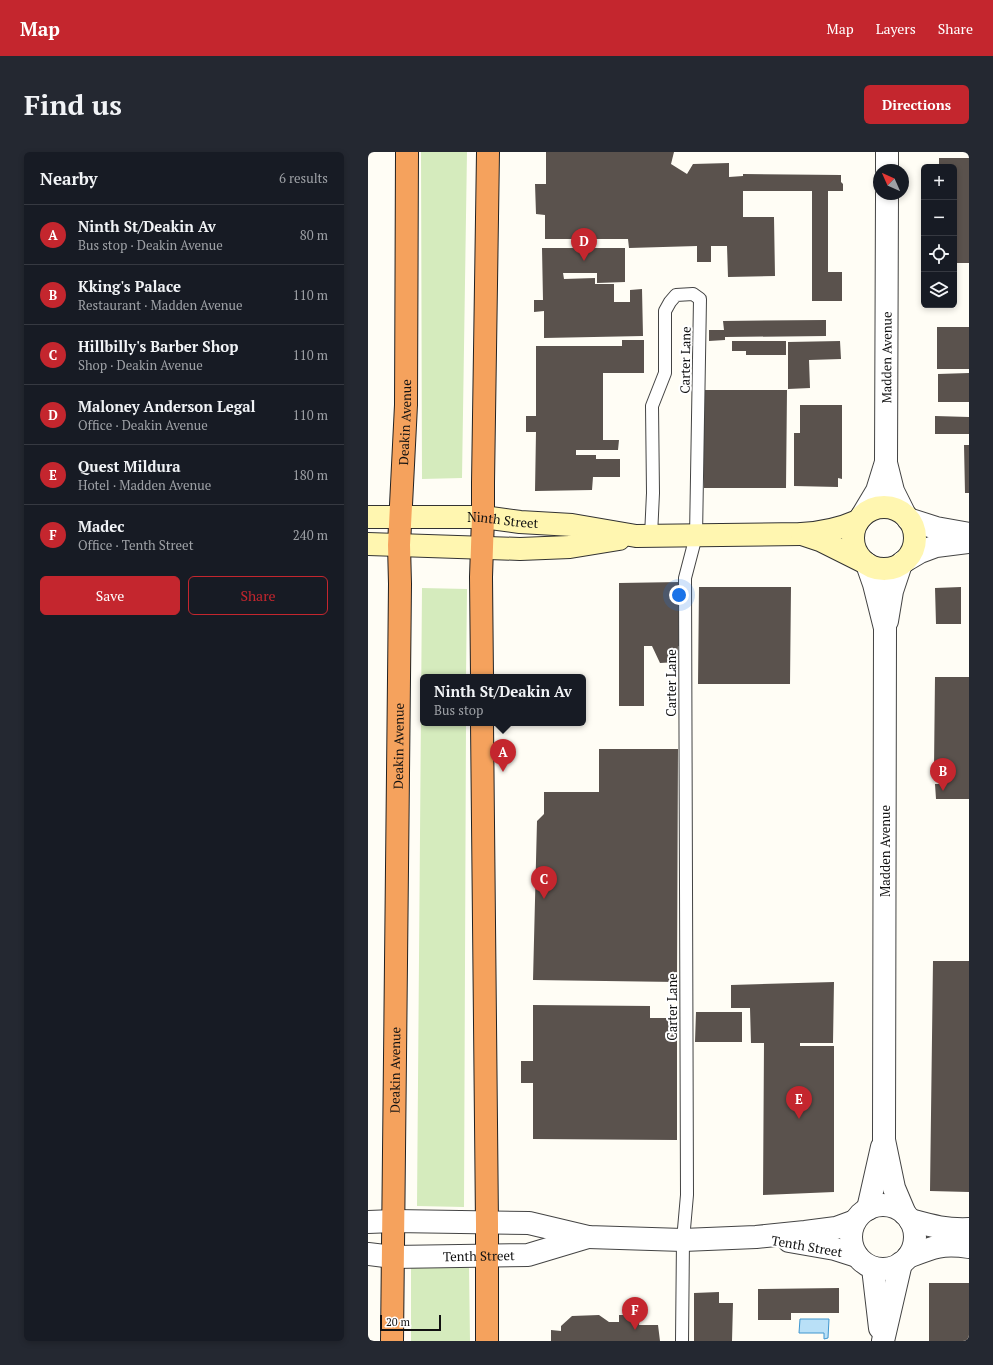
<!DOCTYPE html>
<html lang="en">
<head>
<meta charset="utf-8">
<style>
  body { margin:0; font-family:"PT Serif",serif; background:#242831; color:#f1f3f6 }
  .controls { position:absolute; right:12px; top:12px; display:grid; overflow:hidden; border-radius:6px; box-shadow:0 2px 6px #0003 }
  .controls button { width:36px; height:36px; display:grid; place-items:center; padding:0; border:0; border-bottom:1px solid #363941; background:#171b24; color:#f1f3f6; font:20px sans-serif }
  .compass { position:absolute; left:505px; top:12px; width:36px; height:36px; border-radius:50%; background:#171b24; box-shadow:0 2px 6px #0003; rotate:315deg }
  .scale { position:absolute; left:12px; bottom:10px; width:61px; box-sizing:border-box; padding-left:4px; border:2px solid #111; border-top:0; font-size:11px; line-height:14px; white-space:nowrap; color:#111; -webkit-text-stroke:3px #fff; paint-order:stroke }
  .you { position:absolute; left:311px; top:443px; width:14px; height:14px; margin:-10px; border:3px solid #fff; border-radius:50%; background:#1a73e8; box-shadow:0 0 0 6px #1a73e833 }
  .badge { display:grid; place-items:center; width:26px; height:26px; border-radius:50%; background:#c4262e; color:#fff; font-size:13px; font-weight:700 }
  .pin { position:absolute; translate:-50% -33px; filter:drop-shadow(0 1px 2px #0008) }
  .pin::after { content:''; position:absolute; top:21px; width:14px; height:12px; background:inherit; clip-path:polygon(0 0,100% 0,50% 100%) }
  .popup { position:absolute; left:52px; top:522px; width:166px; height:52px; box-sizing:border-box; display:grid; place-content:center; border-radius:6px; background:#171b24; filter:drop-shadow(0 1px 3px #0005); font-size:13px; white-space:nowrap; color:#9ea1a6 }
  .popup b { font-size:15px; color:#f1f3f6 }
  .popup::after { content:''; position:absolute; left:50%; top:100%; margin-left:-8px; border:8px solid transparent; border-top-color:#171b24 }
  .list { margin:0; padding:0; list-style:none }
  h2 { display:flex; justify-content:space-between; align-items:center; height:52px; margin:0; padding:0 16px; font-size:17px }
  h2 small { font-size:13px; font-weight:400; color:#9ea1a6 }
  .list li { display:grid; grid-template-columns:26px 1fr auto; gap:12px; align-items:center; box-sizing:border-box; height:60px; padding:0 16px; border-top:1px solid #363941 }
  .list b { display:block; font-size:15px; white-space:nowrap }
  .list p { margin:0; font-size:13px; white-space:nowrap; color:#9ea1a6 }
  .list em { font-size:13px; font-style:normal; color:#9ea1a6 }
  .actions { display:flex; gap:8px; padding:12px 16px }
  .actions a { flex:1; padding:9px 0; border:1px solid #c4262e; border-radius:6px; text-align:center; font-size:14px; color:#c4262e }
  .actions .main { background:#c4262e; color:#fff }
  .icon { flex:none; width:22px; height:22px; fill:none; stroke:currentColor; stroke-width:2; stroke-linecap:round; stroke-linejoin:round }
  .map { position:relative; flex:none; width:601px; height:1189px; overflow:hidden; border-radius:6px }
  header { display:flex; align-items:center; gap:24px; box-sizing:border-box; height:56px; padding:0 20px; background:#c4262e; color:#fff }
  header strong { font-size:19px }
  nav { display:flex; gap:22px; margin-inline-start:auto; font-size:14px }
  .intro { display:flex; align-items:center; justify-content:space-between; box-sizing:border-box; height:96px; padding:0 24px }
  h1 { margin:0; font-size:28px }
  .button { padding:10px 18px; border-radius:6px; background:#c4262e; color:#fff; font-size:14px; font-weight:700 }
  main { display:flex; gap:24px; padding:0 24px }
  aside { flex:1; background:#171b24; border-radius:6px; box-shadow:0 2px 6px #0003 }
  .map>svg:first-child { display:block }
  .green { fill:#d5ebbd }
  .water { fill:#b9e0f7; stroke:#3f96cf }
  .building { fill:#5a524d }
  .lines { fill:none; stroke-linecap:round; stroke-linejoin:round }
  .lane-casing { stroke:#444; stroke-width:14 }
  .street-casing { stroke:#444; stroke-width:24 }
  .secondary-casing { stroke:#333; stroke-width:24 }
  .highway-casing { stroke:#222; stroke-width:24 }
  .lane { stroke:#fff; stroke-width:12 }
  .street { stroke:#fff; stroke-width:22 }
  .secondary { stroke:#fff6b0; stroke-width:22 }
  .highway { stroke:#f5a25d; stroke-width:22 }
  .labels { text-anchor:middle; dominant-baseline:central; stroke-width:4; stroke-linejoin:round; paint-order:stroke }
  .street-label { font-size:13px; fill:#111; stroke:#fff }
</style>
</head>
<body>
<header>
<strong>Map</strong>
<nav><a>Map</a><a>Layers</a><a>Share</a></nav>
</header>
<div class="intro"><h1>Find us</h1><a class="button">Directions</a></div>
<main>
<aside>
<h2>Nearby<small>6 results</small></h2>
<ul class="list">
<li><span class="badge">A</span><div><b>Ninth St/Deakin Av</b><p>Bus stop · Deakin Avenue</p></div><em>80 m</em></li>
<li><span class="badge">B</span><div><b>Kking's Palace</b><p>Restaurant · Madden Avenue</p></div><em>110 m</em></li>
<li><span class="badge">C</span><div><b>Hillbilly's Barber Shop</b><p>Shop · Deakin Avenue</p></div><em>110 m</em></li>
<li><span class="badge">D</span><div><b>Maloney Anderson Legal</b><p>Office · Deakin Avenue</p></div><em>110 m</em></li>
<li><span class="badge">E</span><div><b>Quest Mildura</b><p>Hotel · Madden Avenue</p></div><em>180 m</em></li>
<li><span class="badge">F</span><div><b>Madec</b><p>Office · Tenth Street</p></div><em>240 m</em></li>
</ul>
<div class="actions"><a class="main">Save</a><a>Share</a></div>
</aside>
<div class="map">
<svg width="601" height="1189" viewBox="0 0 601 1189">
  <rect width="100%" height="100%" fill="#fffdf5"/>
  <path class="green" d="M53,0h46l-5,326 -40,1z
    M54,436l45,1 -1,88h-43v46h43l-2,484 -47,-1z
    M43,1115l58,1 1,73h-59z"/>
  <path class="water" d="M432,1167h29l-1,19 -4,1v-6h-25z"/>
  <path class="building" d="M178,0h128l-3,12 16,10 6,-10 36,-1v14l14,-1v-2l98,1v7l2,2v7h-15v81h14v29h-30v-110h-69v26h31l1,59 -47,1 -1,-31h-16v16h-14v-16l-68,2 -1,-9h-83v-24l-9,-1 -1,-30h11z
    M571,6h30v105h-15v-96h-15z
    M174,96h83v34l-28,1v-10h-34l1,6 31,-1v6h19v18h16v-12l12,-1 1,47 -99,2v-27l-10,1v-12h9z
    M458,168v16l-101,1v3l-16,1v-11h15l-1,-9z
    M569,175h32v42h-32z
    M254,188h22v33h-41v67h16l-1,10h-42v5h20v4h24v18h-27l-1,13 -57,1 1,-59h-10v-16h10v-70h86z
    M364,189h54v14h-40v-4h-14z
    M472,189l1,18 -32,1 1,28 -22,1v-47z
    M601,221v29h-31v-28z
    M336,238h83l-1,98h-82z
    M432,253h42v74l-4,-1v9l-44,-1v-53h6z
    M567,264l34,1v17h-34z
    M596,293h5v48h-4z
    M312,430l1,64h-3l-1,16 -17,1 -8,-17h-8v60h-25v-123z
    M331,435h92l-1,97h-92z
    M593,435v37h-25l-1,-36z
    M567,525h34v122h-33l-1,-15h4v-16h-5z
    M231,597h79l-1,233 -144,-2 4,-159 7,-7v-22h55z
    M565,809h36v231l-39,-1z
    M466,830l-1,61h-33v3h34v146l-71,3 1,-152h-13l-1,-35h-19v-23z
    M165,853l117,1v12h27v122l-144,-1v-56h-12v-22h12z
    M328,860h46v30h-47z
    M561,1131h40v58h-40z
    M471,1136v25h-48v7h-33v-31z
    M351,1140v11h14l-1,38h-38v-48z
    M231,1163l10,7h10v-7h21l-1,10h19l2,16h-109v-11l10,1v-5l11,-10z"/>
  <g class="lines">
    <defs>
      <path id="lane" d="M283,384l2,-43 -1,-87 13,-33v-62l5,-9 6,-7 17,-1 7,5 -4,237 -11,42 2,617 -4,45 -1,101"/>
      <g id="street">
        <path d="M519,18v-18"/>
        <path d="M518,311l7,28 12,24"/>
        <path id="s1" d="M494,364l15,-25 9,-29 1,-268"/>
        <path d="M540,367l28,9 33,6"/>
        <path d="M535,410l17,-10 16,-6 33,-4"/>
        <path d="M499,412l7,20 11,44 -1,512 10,48 11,26"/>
        <path d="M519,469l5,-30 9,-27"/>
        <circle cx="515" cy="1085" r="32"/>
        <path d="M500,1057l14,-62"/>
        <path d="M542,1068c22,6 36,10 59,9"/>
        <path d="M0,1070l26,-1 135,2 59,14 95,3 73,-3 49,-5 31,-4 19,-7"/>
        <path d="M421,1089l46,8 22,7"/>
        <path id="s2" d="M0,1102l25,3 135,-2 60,-18"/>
        <path d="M540,1105c25,-10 34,-14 61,-10"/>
        <path d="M505,1116l7,60"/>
        <path d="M515,1189l18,-78"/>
      </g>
      <g id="secondary">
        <circle cx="516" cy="386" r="31"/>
        <path id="s3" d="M0,365h115l37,5 52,3 64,11 165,-2c19,-1 39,-5 57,-13"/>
        <path d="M434,382l18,6 44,22"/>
        <path d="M0,392l152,5 50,-2 49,-8"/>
      </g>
      <g id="highway">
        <path d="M114,525l-1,-100 2,-60v-34l5,-331"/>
        <path d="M114,571l5,500v118"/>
        <path id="s4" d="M24,1189l8,-757 -1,-39 7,-140 1,-253"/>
      </g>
    </defs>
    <use href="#lane" class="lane-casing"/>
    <use href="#street" class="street-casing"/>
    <use href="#secondary" class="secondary-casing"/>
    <use href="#highway" class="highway-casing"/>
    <use href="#lane" class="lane"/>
    <use href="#street" class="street"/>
    <use href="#secondary" class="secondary"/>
    <use href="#highway" class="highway"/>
  </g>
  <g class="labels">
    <g class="street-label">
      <text stroke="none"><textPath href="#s1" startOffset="164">Madden Avenue</textPath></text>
      <text transform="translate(317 208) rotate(-89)">Carter Lane</text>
      <text stroke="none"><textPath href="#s4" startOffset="919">Deakin Avenue</textPath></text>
      <text stroke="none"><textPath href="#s3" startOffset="135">Ninth Street</textPath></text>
      <text transform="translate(303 531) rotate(-90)">Carter Lane</text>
      <text stroke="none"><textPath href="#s4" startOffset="595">Deakin Avenue</textPath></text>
      <text transform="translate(517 699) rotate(-90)">Madden Avenue</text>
      <text transform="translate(304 855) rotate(-90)">Carter Lane</text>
      <text stroke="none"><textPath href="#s4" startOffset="271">Deakin Avenue</textPath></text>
      <text transform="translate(439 1094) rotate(10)">Tenth Street</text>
      <text stroke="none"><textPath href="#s2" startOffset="111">Tenth Street</textPath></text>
    </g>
  </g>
</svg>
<div class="controls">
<button>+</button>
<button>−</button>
<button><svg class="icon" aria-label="locate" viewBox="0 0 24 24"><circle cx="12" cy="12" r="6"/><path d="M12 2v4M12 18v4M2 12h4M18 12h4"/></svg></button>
<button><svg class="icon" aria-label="layers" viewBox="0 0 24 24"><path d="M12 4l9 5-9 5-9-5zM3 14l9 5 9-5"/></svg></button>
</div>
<svg class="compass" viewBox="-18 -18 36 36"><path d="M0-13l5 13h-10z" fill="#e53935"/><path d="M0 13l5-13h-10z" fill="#9ea1a6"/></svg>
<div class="scale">20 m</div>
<div class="you"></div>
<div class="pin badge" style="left:135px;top:620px">A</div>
<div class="popup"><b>Ninth St/Deakin Av</b>Bus stop</div>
<div class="pin badge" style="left:575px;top:639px">B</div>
<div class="pin badge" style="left:176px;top:747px">C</div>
<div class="pin badge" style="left:216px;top:109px">D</div>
<div class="pin badge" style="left:431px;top:967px">E</div>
<div class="pin badge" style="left:267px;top:1178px">F</div>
</div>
</main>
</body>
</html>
